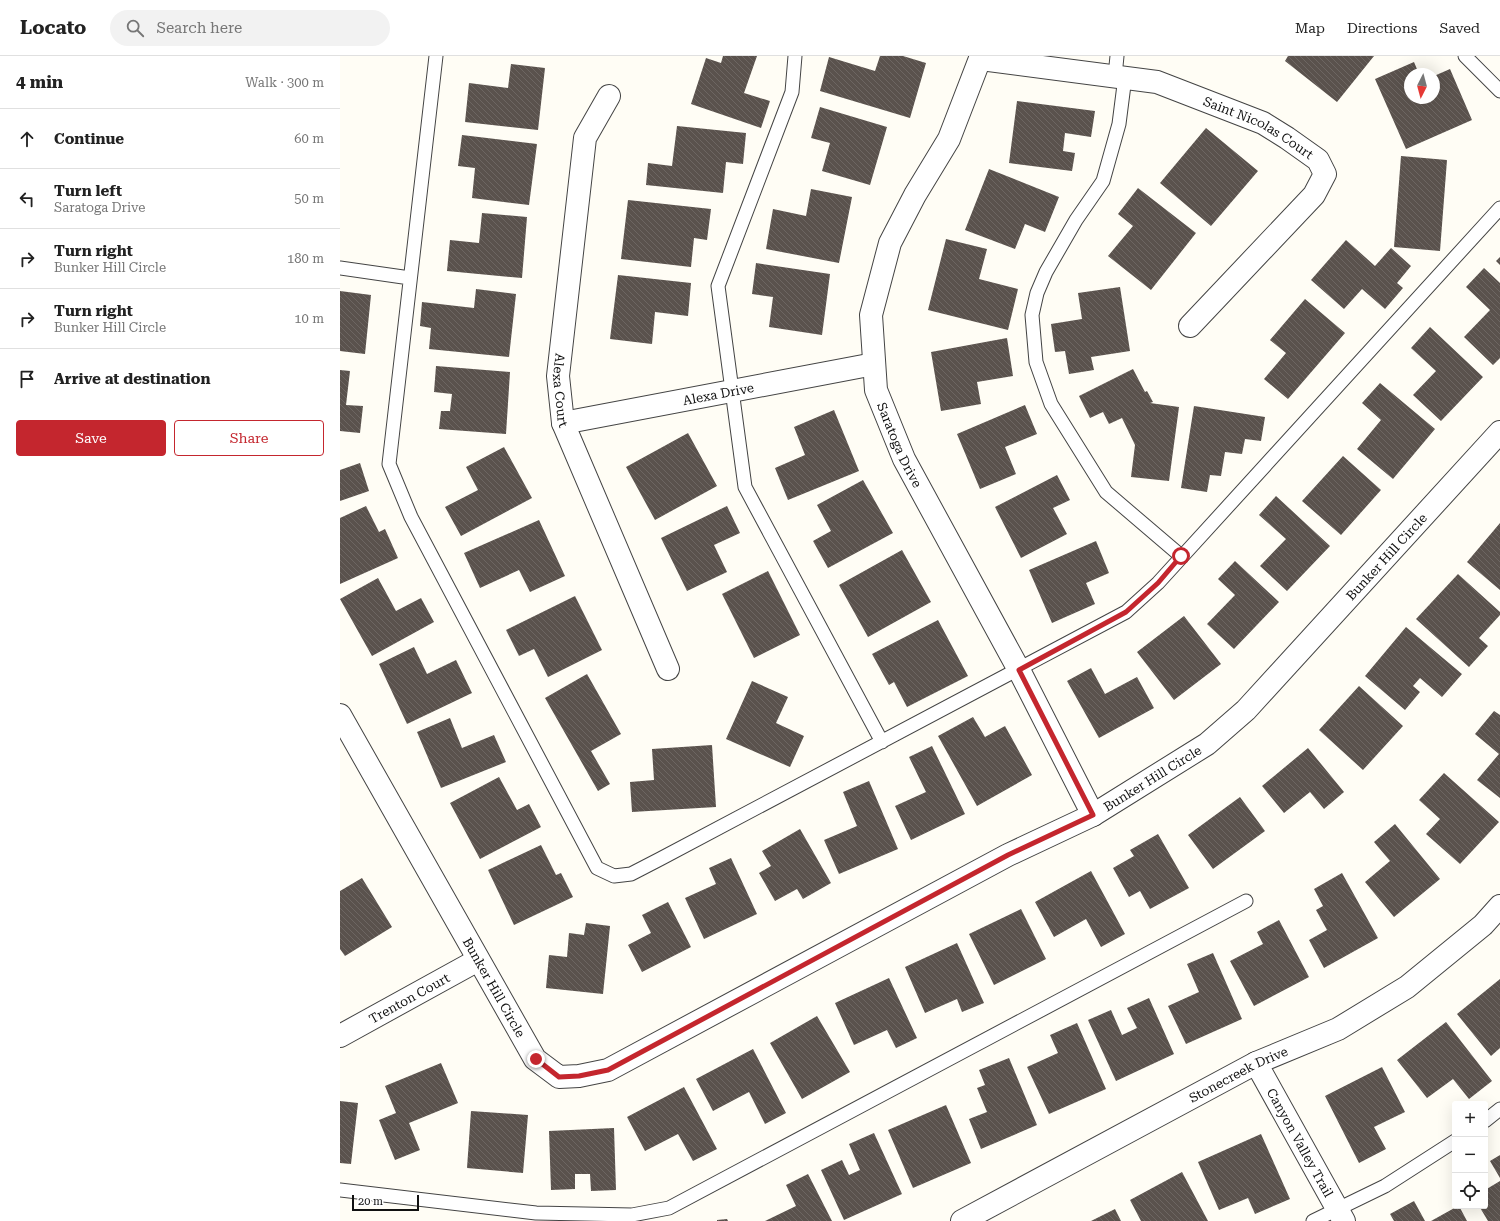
<!DOCTYPE html>
<html lang="en">
<head>
<meta charset="utf-8">
<style>
  body { margin:0; font-family:"Roboto Serif",serif; background:#f2f2f2; color:#222 }
  .controls { position:absolute; right:12px; bottom:12px; display:grid; overflow:hidden; border-radius:4px; box-shadow:0 4px 16px #0002 }
  .controls button { width:36px; height:36px; display:grid; place-items:center; padding:0; border:0; border-bottom:1px solid #e0e0e0; background:#fff; color:#222; font:20px sans-serif }
  .compass { position:absolute; left:1064px; top:12px; width:36px; height:36px; border-radius:50%; background:#fff; box-shadow:0 4px 16px #0002; rotate:186deg }
  .scale { position:absolute; left:12px; bottom:10px; width:67px; box-sizing:border-box; padding-left:4px; border:2px solid #111; border-top:0; font-size:11px; line-height:14px; white-space:nowrap; color:#111; -webkit-text-stroke:3px #fff; paint-order:stroke }
  .stop { position:absolute; width:12px; height:12px; margin:-9px; border:3px solid #c4262e; border-radius:50%; background:#fff }
  .stop.end { background:#c4262e; border-color:#fff; box-shadow:0 1px 4px #0008 }
  .list { margin:0; padding:0; list-style:none }
  h2 { display:flex; justify-content:space-between; align-items:center; height:52px; margin:0; padding:0 16px; font-size:17px }
  h2 small { font-size:13px; font-weight:400; color:#767676 }
  .list li { display:grid; grid-template-columns:26px 1fr auto; gap:12px; align-items:center; box-sizing:border-box; height:60px; padding:0 16px; border-top:1px solid #e0e0e0 }
  .list b { display:block; font-size:15px; white-space:nowrap }
  .list p { margin:0; font-size:13px; white-space:nowrap; color:#767676 }
  .list em { font-size:13px; font-style:normal; color:#767676 }
  .actions { display:flex; gap:8px; padding:12px 16px }
  .actions a { flex:1; padding:9px 0; border:1px solid #c4262e; border-radius:4px; text-align:center; font-size:14px; color:#c4262e }
  .actions .main { background:#c4262e; color:#fff }
  .icon { flex:none; width:22px; height:22px; fill:none; stroke:currentColor; stroke-width:2; stroke-linecap:round; stroke-linejoin:round }
  .map { position:relative; flex:none; width:1160px; height:1165px; overflow:hidden }
  header { display:flex; align-items:center; gap:24px; box-sizing:border-box; height:56px; padding:0 20px; background:#fff; border-bottom:1px solid #e0e0e0 }
  header strong { font-size:19px }
  nav { display:flex; gap:22px; margin-inline-start:auto; font-size:14px }
  .search { width:280px; height:36px; background:#f2f2f2; display:flex; align-items:center; gap:10px; box-sizing:border-box; padding:0 14px; border-radius:22px; color:#767676; font-size:15px }
  main { display:flex }
  aside { flex:1; background:#fff }
  .map>svg:first-child { display:block }
  .building { fill:url(#building-back-hatch) }
  .lines { fill:none; stroke-linecap:round; stroke-linejoin:round }
  .service-casing { stroke:#444; stroke-width:15 }
  .minor-casing { stroke:#444; stroke-width:24 }
  .service { stroke:#fff; stroke-width:13 }
  .minor { stroke:#fff; stroke-width:22 }
  .route { stroke:#c4262e; stroke-width:5 }
  .labels { text-anchor:middle; dominant-baseline:central; stroke-width:4; stroke-linejoin:round; paint-order:stroke }
  .street-label { font-size:13px; fill:#111; stroke:#fff }
</style>
</head>
<body>
<header>
<strong>Locato</strong>
<div class="search"><svg class="icon" aria-label="search" viewBox="0 0 24 24"><circle cx="10" cy="10" r="6"/><path d="M15 15l6 6"/></svg>Search here</div>
<nav><a>Map</a><a>Directions</a><a>Saved</a></nav>
</header>
<main>
<aside>
<h2>4 min<small>Walk · 300 m</small></h2>
<ul class="list">
<li><svg class="icon" aria-label="ahead" viewBox="0 0 24 24"><path d="M12 20V5M6 11l6-6 6 6"/></svg><div><b>Continue</b></div><em>60 m</em></li>
<li><svg class="icon" aria-label="left" viewBox="0 0 24 24"><path d="M17 20v-9H6M10 6l-5 5 5 5"/></svg><div><b>Turn left</b><p>Saratoga Drive</p></div><em>50 m</em></li>
<li><svg class="icon" aria-label="right" viewBox="0 0 24 24"><path d="M7 20v-9h11M14 6l5 5-5 5"/></svg><div><b>Turn right</b><p>Bunker Hill Circle</p></div><em>180 m</em></li>
<li><svg class="icon" aria-label="right" viewBox="0 0 24 24"><path d="M7 20v-9h11M14 6l5 5-5 5"/></svg><div><b>Turn right</b><p>Bunker Hill Circle</p></div><em>10 m</em></li>
<li><svg class="icon" aria-label="arrive" viewBox="0 0 24 24"><path d="M6 21V4h12l-3 4 3 4H6"/></svg><div><b>Arrive at destination</b></div></li>
</ul>
<div class="actions"><a class="main">Save</a><a>Share</a></div>
</aside>
<div class="map">
<svg width="1160" height="1165" viewBox="0 0 1160 1165">
  <defs>
    <pattern id="building-back-hatch" width="6" height="6" patternUnits="userSpaceOnUse"><rect width="6" height="6" fill="#5a524d"/><path d="M-1 5l2 2M0 0l6 6M5-1l2 2" fill="none" stroke="#6d6662"/></pattern>
  </defs>
  <rect width="100%" height="100%" fill="#fffdf5"/>
  <path class="building" d="M383,0h34l-13,37 26,8 -9,27 -70,-24 15,-46 15,5z
    M540,0h23l23,7 -16,55 -90,-27 9,-34 46,14z
    M948,0h86l-37,46 -52,-41z
    M1074,6l5,12h-9v24h24v-22l16,-7 22,51 -66,29 -31,-70z
    M171,8l34,4 -7,62 -73,-8 4,-39 39,5z
    M677,45l78,10 -4,26 -26,-4 -2,18 12,2 -3,18 -63,-8z
    M480,51l67,20 -17,58 -48,-14 8,-28 -19,-5z
    M337,70l69,7 -3,31 -17,-2 -3,31 -77,-8 2,-22 24,3z
    M866,72l52,43 -47,55 -51,-43z
    M122,79l75,9 -8,61 -57,-7 3,-30 -17,-2z
    M1061,100l46,4 -7,91 -46,-4z
    M649,113l70,28 -14,35 -20,-8 -10,25 -50,-19z
    M798,132l58,45 -45,57 -43,-34 25,-30 -15,-12z
    M471,133l41,8 -13,66 -73,-14 7,-40 33,7z
    M288,144l83,9 -4,31 -13,-2 -3,29 -70,-8z
    M142,157l45,4 -5,61 -75,-7 3,-31 29,3z
    M606,183l41,10 -8,30 39,10 -10,41 -80,-20z
    M1006,184l29,26 16,-18 20,18 -14,17 6,5 -18,21 -23,-20 -18,20 -33,-29z
    M1160,201v8l-4,-4z
    M416,207l74,11 -8,61 -53,-8 4,-30 -21,-3z
    M1144,212l16,15v75l-7,7 -29,-28 26,-27 -24,-23z
    M278,219l73,8 -3,33 -33,-4 -3,32 -42,-5z
    M780,231l10,64 -39,6 3,13 -25,4 -4,-23 -10,1 -4,-28 31,-5 -4,-26z
    M136,233l40,5 -7,63 -80,-8 2,-21 -11,-2 2,-24 52,6z
    M0,235l31,4 -6,59 -25,-3z
    M965,243l40,34 -57,66 -24,-20 22,-26 -16,-13z
    M1090,271l53,50 -42,44 -28,-26 23,-24 -25,-23z
    M667,282l6,38 -36,6 4,22 -40,7 -10,-59z
    M96,310l74,6 -4,62 -67,-5 2,-18h9l2,-17 -18,-2z
    M793,313l12,23 2,-1 6,11 -3,1 29,4 -10,74 -38,-4 4,-32 -13,-27 -13,6 -6,-12 -13,6 -11,-22z
    M0,314l10,1 -4,34 17,1 -3,27 -20,-2z
    M1040,327l55,46 -42,50 -36,-30 24,-29 -19,-17z
    M685,349l12,29 -32,13 11,27 -36,15 -23,-55z
    M854,350l71,11 -4,24 -16,-2 -3,15 -17,-2 -4,24 -11,-1 -3,17 -26,-4z
    M494,354l25,61 -71,29 -13,-32 30,-13 -11,-28z
    M348,377l29,53 -62,34 -29,-53z
    M164,391l28,51 -71,38 -16,-29 33,-17 -12,-23z
    M1003,400l38,34 -40,45 -39,-34z
    M20,407l9,28 -29,10v-31z
    M717,419l13,25 -17,8 14,26 -46,24 -26,-51z
    M523,424l30,53 -65,35 -15,-27 18,-10 -14,-26z
    M936,440l54,50 -43,45 -27,-25 26,-27 -27,-24z
    M26,450l13,26 6,-3 13,29 -58,26v-66z
    M387,450l13,27 -26,12 13,27 -40,19 -26,-53z
    M199,464l26,56 -35,16 -11,-22 -39,18 -16,-35z
    M1160,467v67l-33,-28z
    M756,485l13,32 -23,10 9,21 -43,19 -23,-53z
    M562,494l29,52 -63,35 -29,-52z
    M895,505l44,41 -45,47 -27,-25 28,-29 -17,-16z
    M428,515l32,64 -46,23 -32,-64z
    M1118,518l42,38v3l-21,23 9,8 -19,21 -53,-48z
    M38,522l18,33 25,-13 13,24 -62,34 -32,-57z
    M235,540l27,54 -54,27 -14,-28 -15,7 -13,-26z
    M844,560l37,48 -47,36 -37,-48z
    M598,564l30,56 -61,31 -13,-25 -5,3 -17,-31z
    M1066,571l56,47 -20,23 -22,-19 -7,8 7,6 -15,18 -40,-34z
    M74,591l13,27 29,-14 16,33 -65,31 -28,-60z
    M751,612l14,26 32,-17 17,31 -55,30 -32,-57z
    M247,618l34,60 -30,17 19,33 -12,7 -53,-93z
    M412,625l36,16 -12,26 28,13 -14,31 -64,-28z
    M1019,630l44,40 -40,44 -44,-40z
    M1154,655l6,4v83l-23,-18 22,-26 -24,-20z
    M633,661l12,20 20,-11 27,49 -55,31 -39,-70z
    M110,662l12,30 32,-13 12,27 -65,26 -24,-56z
    M372,689l4,62 -84,5 -2,-30 24,-2 -2,-31z
    M592,690l33,68 -54,26 -16,-34 31,-14 -17,-35z
    M968,692l36,44 -20,17 -14,-17 -26,21 -22,-27z
    M1104,717l55,49 -39,42 -34,-30 14,-15 -21,-19z
    M159,721l18,33 12,-6 12,23 -61,32 -30,-56z
    M529,725l29,68 -59,25 -15,-34 33,-14 -14,-34z
    M900,741l25,34 -52,38 -25,-34z
    M1055,768l45,55 -46,38 -29,-35 25,-21 -16,-19z
    M460,773l31,54 -28,16 -6,-10 -22,12 -16,-28 12,-7 -9,-15z
    M818,778l31,54 -39,21 -10,-18 -11,6 -16,-29 21,-12 -4,-6z
    M201,789l15,30 5,-2 12,24 -59,28 -26,-55z
    M391,802l26,56 -53,25 -19,-41 31,-14 -7,-16z
    M751,815l34,63 -24,13 -15,-28 -32,18 -19,-35z
    M1002,817l36,65 -54,30 -15,-28 18,-10 -11,-20 7,-4 -9,-17z
    M22,822l30,49 -47,29 -5,-7v-58z
    M328,846l23,45 -49,25 -14,-27 23,-12 -9,-18z
    M681,853l25,50 -52,26 -25,-51z
    M939,864l30,57 -55,29 -24,-45 33,-17 -6,-12z
    M246,867l24,3 -7,68 -57,-6 3,-33 18,2 2,-24 15,2z
    M617,887l27,60 -22,9 -5,-13 -32,14 -20,-46z
    M873,897l29,66 -56,25 -18,-38 31,-14 -12,-28z
    M549,922l28,60 -21,10 -9,-18 -33,15 -19,-42z
    M1160,923v69l-9,8 -34,-42z
    M809,942l25,56 -58,27 -28,-61 23,-10 11,25 15,-7 -10,-20z
    M477,960l33,56 -48,27 -32,-56z
    M1106,966l46,59 -23,18 -16,-20 -26,19 -30,-38z
    M737,967l29,66 -57,25 -22,-47 31,-14 -8,-18z
    M413,993l33,64 -21,11 -16,-32 -36,19 -17,-32z
    M669,1002l28,67 -56,24 -12,-30 18,-7 -10,-24 8,-3 -6,-15z
    M101,1007l17,40 -49,20 11,27 -25,10 -16,-40 17,-7 -11,-27z
    M1042,1011l23,45 -31,15 12,22 -27,14 -34,-67z
    M344,1031l33,62 -24,12 -15,-27 -33,17 -18,-34z
    M0,1045l18,2 -7,61 -11,-1z
    M606,1049l25,58 -58,25 -25,-58z
    M131,1055l57,4 -5,58 -56,-5z
    M274,1072l2,62 -25,1 -1,-17h-15v15l-24,1 -2,-59z
    M534,1077l28,61 -58,26 -23,-50 21,-10 7,15 11,-5 -11,-26z
    M921,1078l29,65 -35,15 -7,-16 -29,12 -21,-48z
    M1160,1099v23l-10,-17z
    M842,1116l26,49h-67l-11,-21z
    M468,1118l24,47h-67l31,-15 -10,-21z
    M1160,1125v40h-12l-9,-15h6v-16z
    M1074,1145l11,20h-31l-4,-7z
    M1119,1150l8,15h-36l27,-15z
    M775,1153l6,12h-30z
    M387,1163l1,2h-11v-1z"/>
  <g class="lines">
    <defs>
      <path id="service" d="M96,0l-47,408 22,53 186,351 17,8 17,-2 29,-15 466,-247 32,-29 342,-375
        M455,0l-3,36 -74,194 27,201 137,255
        M1125,0l35,35
        M775,20l2,-20
        M785,21l-6,47 -16,57 -27,39 -30,52 -9,21 -5,22 4,47 15,42 55,88 75,64
        M0,212l70,10
        M1145,1065l15,-12
        M0,1134l196,23 96,2 37,-7 577,-307
        M973,1165l72,-35 70,-45"/>
      <g id="minor">
        <path id="s1" d="M641,0l-32,83 -34,56 -25,48 -19,72 5,75 28,69 115,211 74,145"/>
        <path id="s2" d="M641,3l176,23 106,41 24,15 31,22 7,14 -11,21 -124,131"/>
        <path id="s3" d="M269,40l-24,42 -27,238 5,47 105,246"/>
        <path id="s4" d="M223,367l311,-59"/>
        <path id="s5" d="M0,659l195,344 24,18 20,-1 29,-6 400,-215 85,-40 114,-71 39,-34 254,-278"/>
        <path id="s6" d="M0,980l138,-76"/>
        <path id="s7" d="M916,1007l88,158"/>
        <path id="s8" d="M622,1165l294,-158 82,-34 69,-42 76,-62 17,-19"/>
      </g>
    </defs>
    <use href="#service" class="service-casing"/>
    <use href="#minor" class="minor-casing"/>
    <use href="#service" class="service"/>
    <use href="#minor" class="minor"/>
  </g>
  <g class="lines">
    <path class="route" d="M196,1003l23,18 20,-1 29,-6 400,-215 85,-40 -74,-145 107,-58 32,-29 23,-27"/>
  </g>
  <g class="labels">
    <g class="street-label">
      <text stroke="none"><textPath href="#s2" startOffset="289">Saint Nicolas Court</textPath></text>
      <text stroke="none"><textPath href="#s3" startOffset="302">Alexa Court</textPath></text>
      <text stroke="none"><textPath href="#s4" startOffset="158">Alexa Drive</textPath></text>
      <text stroke="none"><textPath href="#s1" startOffset="418">Saratoga Drive</textPath></text>
      <text stroke="none"><textPath href="#s5" startOffset="1417">Bunker Hill Circle</textPath></text>
      <text stroke="none"><textPath href="#s5" startOffset="1093">Bunker Hill Circle</textPath></text>
      <text stroke="none"><textPath href="#s5" startOffset="313">Bunker Hill Circle</textPath></text>
      <text stroke="none"><textPath href="#s6" startOffset="79">Trenton Court</textPath></text>
      <text stroke="none"><textPath href="#s8" startOffset="313">Stonecreek Drive</textPath></text>
      <text stroke="none"><textPath href="#s7" startOffset="91">Canyon Valley Trail</textPath></text>
    </g>
  </g>
</svg>
<div class="controls">
<button>+</button>
<button>−</button>
<button><svg class="icon" aria-label="locate" viewBox="0 0 24 24"><circle cx="12" cy="12" r="6"/><path d="M12 2v4M12 18v4M2 12h4M18 12h4"/></svg></button>
</div>
<svg class="compass" viewBox="-18 -18 36 36"><path d="M0-13l5 13h-10z" fill="#e53935"/><path d="M0 13l5-13h-10z" fill="#767676"/></svg>
<div class="scale">20 m</div>
<div class="stop" style="left:841px;top:500px"></div>
<div class="stop end" style="left:196px;top:1003px"></div>
</div>
</main>
</body>
</html>
